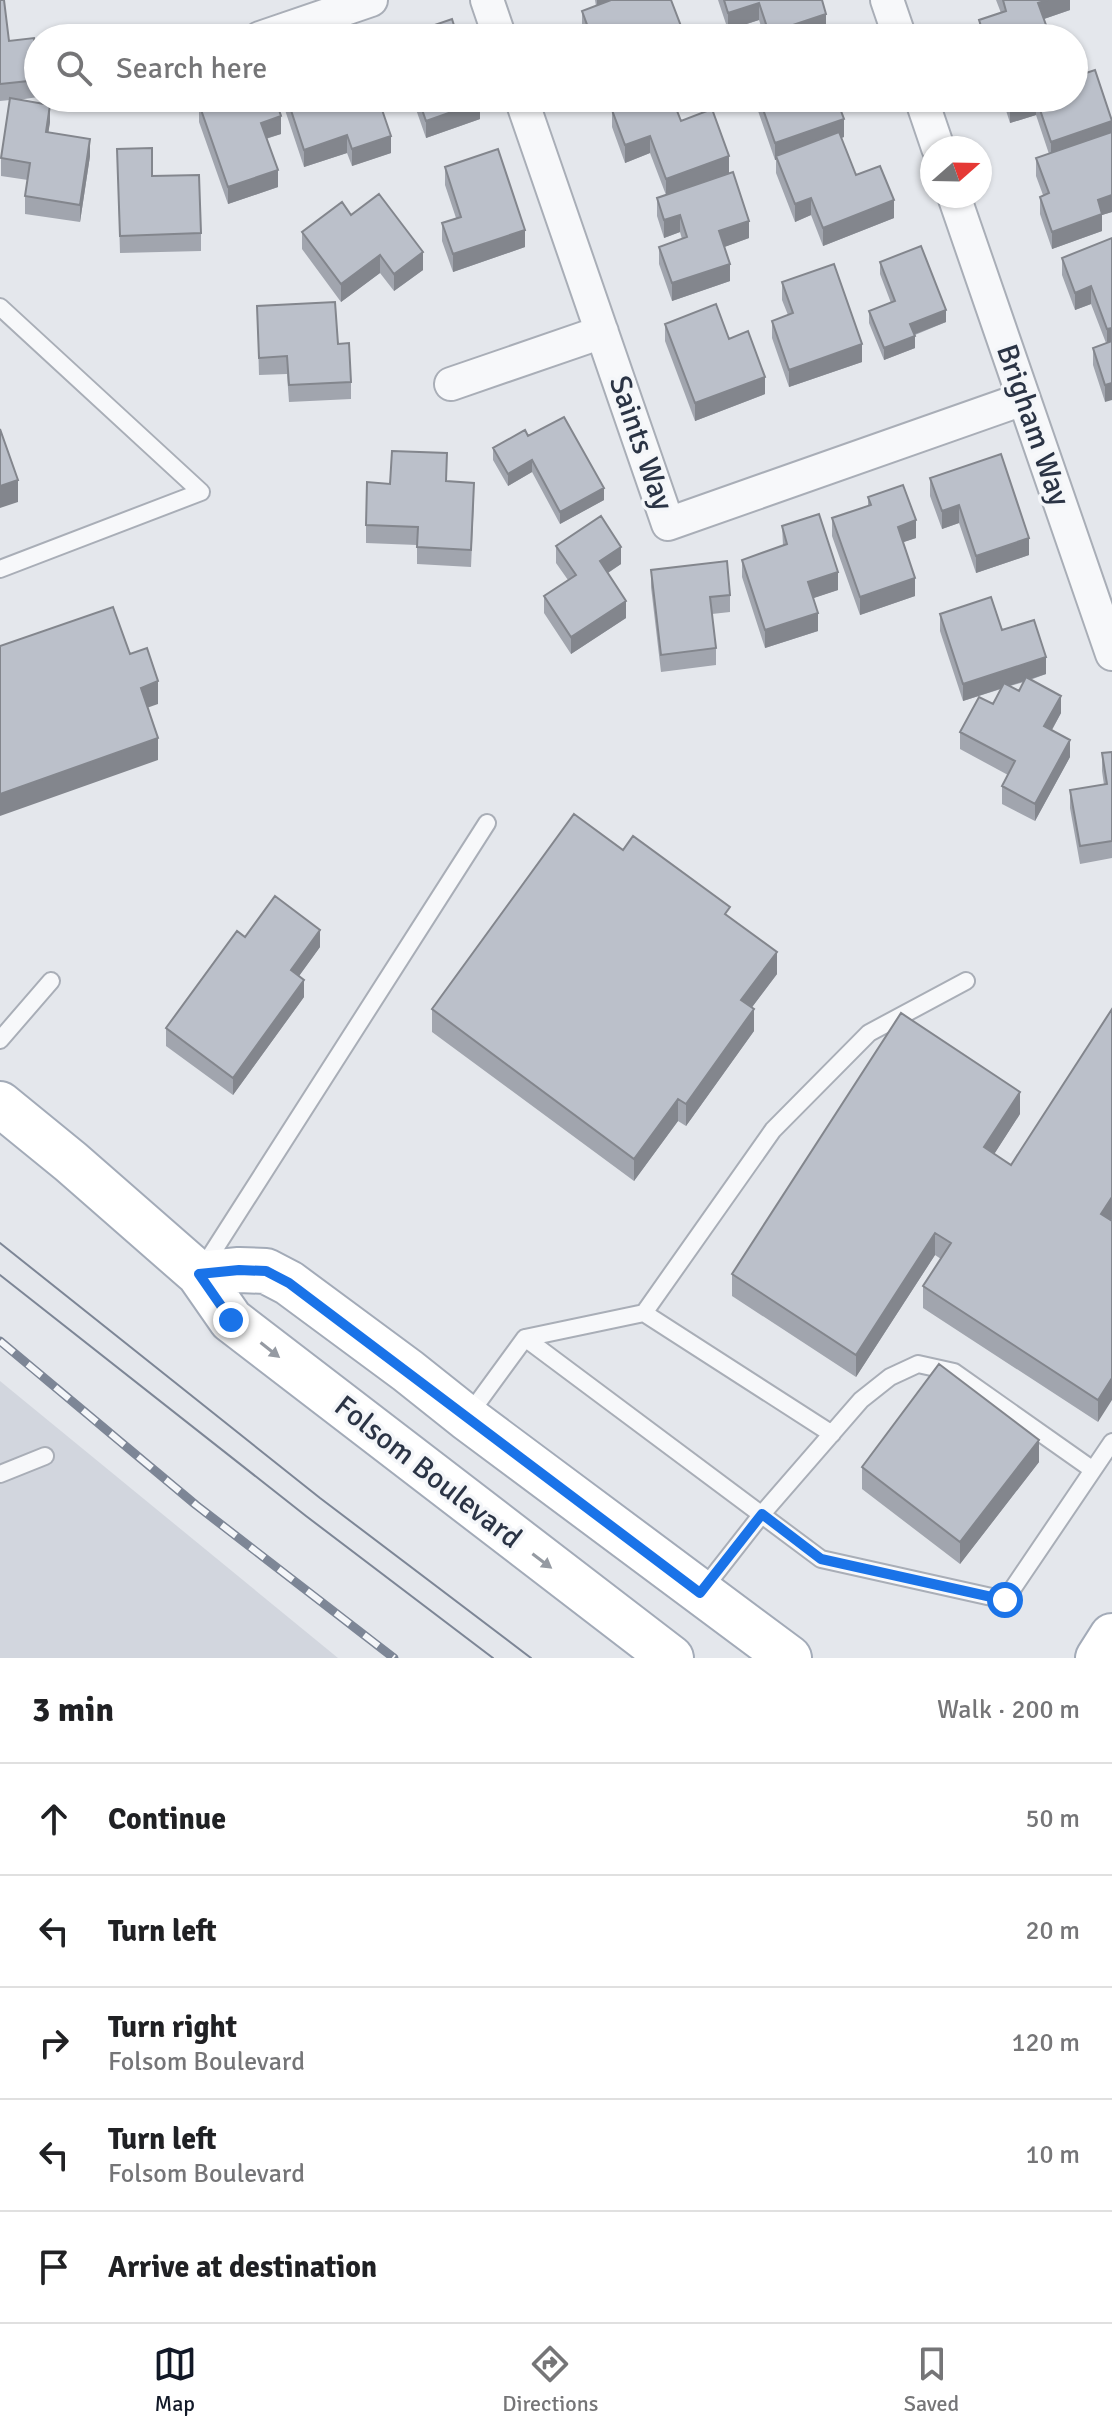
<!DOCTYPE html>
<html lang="en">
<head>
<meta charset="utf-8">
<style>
  body { margin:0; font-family:Signika,sans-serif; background:#f6f6f6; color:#202124 }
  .compass { position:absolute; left:920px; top:136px; width:72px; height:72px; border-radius:50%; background:#fff; box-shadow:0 2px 6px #0004; rotate:70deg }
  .stop { position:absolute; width:24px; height:24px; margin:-18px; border:6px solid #1a73e8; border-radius:50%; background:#fff }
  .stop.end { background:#1a73e8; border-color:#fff; box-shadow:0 2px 8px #0008 }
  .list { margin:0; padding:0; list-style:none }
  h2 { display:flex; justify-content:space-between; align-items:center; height:104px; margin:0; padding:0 32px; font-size:34px }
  h2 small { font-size:26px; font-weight:400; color:#757577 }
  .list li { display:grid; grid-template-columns:52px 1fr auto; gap:24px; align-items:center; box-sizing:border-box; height:112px; padding:0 32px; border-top:2px solid #e0e0e0 }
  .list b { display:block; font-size:30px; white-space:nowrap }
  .list p { margin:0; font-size:26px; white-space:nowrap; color:#757577 }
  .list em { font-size:26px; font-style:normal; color:#757577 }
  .icon { flex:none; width:44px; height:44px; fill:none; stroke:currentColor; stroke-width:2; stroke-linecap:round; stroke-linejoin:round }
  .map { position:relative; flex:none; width:1112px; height:1658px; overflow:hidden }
  .search { position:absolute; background:#fff; box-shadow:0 2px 6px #0004; left:24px; right:24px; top:24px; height:88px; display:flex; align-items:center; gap:20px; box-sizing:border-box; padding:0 28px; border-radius:44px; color:#757577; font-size:30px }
  .sheet { height:664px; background:#fff }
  nav { display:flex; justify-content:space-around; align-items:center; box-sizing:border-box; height:112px; border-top:2px solid #e0e0e0; background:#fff; font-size:22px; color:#757577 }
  nav a { display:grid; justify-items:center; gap:4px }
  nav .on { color:#111827 }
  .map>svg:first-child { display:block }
  .built { fill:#d2d6de }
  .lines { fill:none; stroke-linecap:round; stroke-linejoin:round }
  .lane-casing { stroke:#a9aeb7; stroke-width:20 }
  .street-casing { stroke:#a9aeb7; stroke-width:36 }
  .primary-casing { stroke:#a3abb8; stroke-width:48 }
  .lane { stroke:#f7f8fa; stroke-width:16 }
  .street { stroke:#f7f8fa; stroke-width:32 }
  .primary { stroke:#fff; stroke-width:44 }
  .tram { stroke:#7d8696; stroke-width:2 }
  .rail-casing { stroke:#7d8696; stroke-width:9 }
  .rail { stroke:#f4f6f9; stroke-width:6; stroke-dasharray:18; stroke-linecap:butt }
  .wall { fill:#a1a5ae; fill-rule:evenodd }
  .shaded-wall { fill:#83868d }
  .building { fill:#bbc0ca; stroke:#83868d; stroke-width:2 }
  .oneway { fill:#959aa2 }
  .route { stroke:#1a73e8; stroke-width:10 }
  .labels { text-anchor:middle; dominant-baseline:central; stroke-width:7; stroke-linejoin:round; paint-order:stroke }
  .street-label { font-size:30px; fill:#2b3445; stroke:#f4f6f9 }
</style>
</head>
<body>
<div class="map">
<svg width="1112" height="1658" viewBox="0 0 1112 1658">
  <rect width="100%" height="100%" fill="#e4e7ec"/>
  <path class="built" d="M0,1381l338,277h-338z"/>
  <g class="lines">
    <defs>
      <path id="lane" d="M0,307l201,185 -201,77
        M0,1040l51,-59
        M202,1269l285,-446
        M525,1338l296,221 184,41 107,-158
        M468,1416l57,-78 119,-25
        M832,1434l-188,-121 129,-183 96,-97 97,-52
        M0,1474l45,-18
        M701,1592l61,-78 99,-114 29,-23 28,-13 36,8 139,98"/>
      <path id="street" d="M487,0l13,38
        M887,0l13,38
        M260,38l111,-38
        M521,98l147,426 355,-125
        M921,98l17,50
        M954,196l158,458
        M451,384l151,-52"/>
      <path id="primary" d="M0,1104l71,58 128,112 32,46 440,338
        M199,1274l40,-4 27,1 23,12 119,88 59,47 322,240
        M1098,1658l14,-22"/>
    </defs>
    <use href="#lane" class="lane-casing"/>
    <use href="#street" class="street-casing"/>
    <use href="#primary" class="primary-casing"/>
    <use href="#lane" class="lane"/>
    <use href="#street" class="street"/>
    <use href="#primary" class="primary"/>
    <path class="tram" d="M0,1243l320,255 211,160
      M0,1275l306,241 187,142"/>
    <defs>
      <path id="rail" d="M0,1341l196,164 198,153"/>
    </defs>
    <use href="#rail" class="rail-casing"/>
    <use href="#rail" class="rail"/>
  </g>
  <path class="wall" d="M0,0l9,41 29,34v22l-20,3 32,22 -2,10 42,24 -10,66 -55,-8v-18l3,-16 -27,-4v-18l9,-58 -10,1z
    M595,0h76l13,38h-98l-4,-9v-18l14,-5z
    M718,0h104l4,31 -19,7h-42l-6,-18 -31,10z
    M996,0h74v10l-26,9 6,19h-71v-18l22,-7z
    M1077,76l35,45v91l-10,3v16l-50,18 -12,-35v-17l3,-2 -7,-19v-18l13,-4 -13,-39 -26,8 -8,-25h72z
    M281,98h97l13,55 -39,13 -5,-13 -43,14z
    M412,98h67l1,21 -54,19z
    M758,98h78l8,39 -3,1 15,37 38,43 -71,28 -12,-31 -16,7 -19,-49v-13h-1l-17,-49z
    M199,104l82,30 -15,5 12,48 -50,17 -29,-82z
    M612,110l69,11 48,52 20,65 -25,9 6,34 -58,20 -13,-37v-17l23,-8 -2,-7 -16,6 -7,-22v-18l9,-3 -16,-42 -25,10 -13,-36z
    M117,149l35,27 49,57v18l-81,2z
    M445,167l80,80 -72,25 -11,-31v-18l14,-5 -11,-33z
    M351,215l72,55 -29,21 -14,-18 -39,29 -39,-53v-17z
    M1112,238l-7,164 -12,-37v-17l13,-5 -15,-39 -16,6 -13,-35v-17z
    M880,262l66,60 -31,13v13l-31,12 -15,-37v-12l22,-8 -11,-29z
    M782,282l80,80 -73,25 -17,-49v-17l16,-6 -6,-15z
    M257,306l81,38 13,38v17l-62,3 -2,-28 -28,1z
    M665,324l64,15 36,55 -70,27 -30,-80z
    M528,436l76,64 -44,24 -28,-52 -24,14 -15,-26v-12z
    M930,478l99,77 -53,18 -17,-50 -17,6 -12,-33z
    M447,481l27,19 -3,67 -54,-3v-19l-51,-2v-18l24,-41z
    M868,497l48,41 -13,4 12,54 -55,19 -28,-79v-18l36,-12z
    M782,526l56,64 -25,8 5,33 -53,17 -23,-71v-17l41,-14z
    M556,546l65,18 -13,9 18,45 -55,36 -27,-41v-17l24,-16 -12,-17z
    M651,570l79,25v17l-18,2 4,34v17l-55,7 -10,-85z
    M940,614l62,16 44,44 -16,6 31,33 -9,17 18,27 -35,64 -33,-17v-18l6,-11 -48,-26v-17l33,-28 8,-15 -38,12 -23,-70zM1024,682l-5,9 -9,-5z
    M1112,752v106l-32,6 -10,-56v-18l34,-5 -2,-14v-18z
    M623,850l107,67 47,57 -25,33 2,24 -68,95 -8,-5 -44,60 -202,-149v-23z
    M245,937l75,10 -21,29 5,21 -71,98 -67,-49v-18z
    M1112,1009v210l-14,203 -175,-114v-22l18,-27 -6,-4 -79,122 -124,-81v-22l288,-160 -26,40 17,11z
    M1039,1462l-79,102 -98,-75v-22z"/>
  <path class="shaded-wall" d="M597,0h26l-26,9z
    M1048,0h22v10l-32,11v-18z
    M759,3v17l-31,10v-17z
    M826,14v17l-19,7h-38v-5z
    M1034,98h2v17l-26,8v-17z
    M480,102v17l-54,19v-17z
    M50,105v17l-4,27v-17z
    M281,116v18l-20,6v-17z
    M844,119v18l-66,22 -2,-3v4h-1v-17z
    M1112,121v18l-61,20v-17z
    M347,135v18l-43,14v-17z
    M391,136v17l-39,13v-17z
    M650,136v17l-25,10v-18z
    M90,139v17l-10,66v-17z
    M729,156v17l-63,24v-18z
    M278,170v17l-50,17v-17z
    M1112,195v17l-10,3v16l-50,18v-17l46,-32z
    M811,198v17l-16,7v-18z
    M894,200v18l-71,28v-18z
    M680,215v17l-16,6v-18z
    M749,221v17l-30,11v-18z
    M525,230v17l-72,25v-18z
    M423,252v18l-29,21v-17z
    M380,255v18l-39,29v-18z
    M730,264v17l-58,20v-18z
    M1091,286v18l-16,6v-17z
    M946,310v12l-36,14v-12z
    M1112,328v17l-5,2v-18z
    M915,336v12l-31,12v-12z
    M862,344v18l-73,25v-17z
    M765,377v17l-70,27v-18z
    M1112,383v17l-7,2v-17z
    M532,460v12l-24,14v-12z
    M18,480v22l-18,6v-22z
    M604,488v12l-44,24v-12z
    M959,505v18l-17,6v-18z
    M916,520v18l-18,6v-17z
    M1029,538v17l-53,18v-17z
    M621,547v17l-21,14v-17z
    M838,572v18l-30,10v-18z
    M915,578v18l-55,19v-18z
    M626,601v17l-55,36v-17z
    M818,613v18l-53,17v-18z
    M1046,657v17l-83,27v-17z
    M158,681v23l-17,6v-22z
    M1061,696v17l-17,31v-18z
    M158,738v22l-158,56v-22z
    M1070,740v17l-35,64v-17z
    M320,930v17l-29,40v-17z
    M777,952v22l-36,48v-22z
    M304,980v17l-71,98v-17z
    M754,1009v22l-68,95v-22z
    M1020,1092v22l-36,56v-23z
    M678,1099v22l-44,60v-22z
    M1112,1197v22l-11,17v-22z
    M935,1233v22l-79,122v-22z
    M1112,1378v22l-14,22v-22z
    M1039,1440v22l-79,102v-22z"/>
  <path class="building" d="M0,0h4l5,41 25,-3 4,42 -38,4z
    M611,0h60l13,34 -11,4h-81l-10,-27z
    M724,0h98l4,14 -57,19 -10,-30 -31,10z
    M1003,0h45l-10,3 12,33 -5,2h-60l-6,-18 27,-9z
    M452,19l6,19h-61z
    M833,33l2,5h-17z
    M1074,68l3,8 18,-6 17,51 -61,21 -15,-44h38z
    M10,98l40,7 -4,27 44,7 -10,66 -55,-9 5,-33 -29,-5z
    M217,98h58l6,18 -20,7 17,47 -50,17 -29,-83z
    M287,98h91l13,38 -39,13 -5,-14 -43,15z
    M418,98h61l1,4 -54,19z
    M644,98h28l9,23 31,-12 17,47 -63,23 -16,-43 -25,9 -13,-35z
    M759,98h77l8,21 -69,24z
    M1008,98h26l-24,8z
    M839,132l17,43 24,-9 14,34 -71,28 -12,-30 -16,6 -19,-48z
    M1112,132v63l-14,5 4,14 -50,18 -12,-35 9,-4 -13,-35z
    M152,148v28l47,-1 2,58 -81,3 -3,-87z
    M498,149l27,81 -72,24 -11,-31 19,-6 -16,-50z
    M733,172l16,49 -30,10 11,33 -58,19 -13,-36 28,-10 -7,-22 -16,5 -7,-22z
    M379,194l44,58 -29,22 -14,-19 -39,29 -39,-52 40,-30 9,13z
    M1112,238v90l-5,1 -16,-43 -16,7 -13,-35z
    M921,246l25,64 -36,14 5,12 -31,12 -15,-37 26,-10 -15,-39z
    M834,264l28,80 -73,26 -17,-49 21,-8 -11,-31z
    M335,302l3,42 11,-1 2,39 -62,3 -2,-29 -28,2 -2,-52z
    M716,304l13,35 19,-8 17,46 -70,26 -30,-79z
    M1112,341v42l-7,2 -12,-37z
    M564,417l40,71 -44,24 -28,-52 -24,14 -15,-26 32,-18 3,6z
    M0,429l18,51 -18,6z
    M392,451l55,2 -1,28 28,2 -3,67 -54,-3 1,-20 -52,-2 1,-43 23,2z
    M1001,454l28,84 -53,18 -17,-51 -17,6 -12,-33z
    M903,485l13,35 -18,7 17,51 -55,19 -28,-79 39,-13 -3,-8z
    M819,514l19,58 -30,10 10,31 -53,17 -23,-70 45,-16 -5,-18z
    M601,516l20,31 -21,14 26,40 -55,36 -27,-41 32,-21 -20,-29z
    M727,561l3,34 -20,2 6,51 -55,7 -10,-85z
    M991,597l11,33 32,-10 12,37 -83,27 -23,-70z
    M113,607l17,47 17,-6 11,33 -17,7 17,50 -158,56v-148z
    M1026,677l35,19 -17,30 26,14 -35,64 -33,-18 13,-25 -55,-29 19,-35 14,7 11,-21 15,8z
    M1112,752v89l-32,5 -10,-56 37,-6 -5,-31z
    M574,814l49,36 10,-14 97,71 -5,7 52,38 -36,48 13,9 -68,95 -8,-5 -44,60 -202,-150z
    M275,896l45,34 -29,40 13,10 -71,98 -67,-50 71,-97 8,6z
    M1112,1009v188l-11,17 11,7v157l-14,22 -175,-114 28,-43 -16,-10 -79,122 -124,-81 169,-261 119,79 -36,55 27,18z
    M939,1364l100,76 -79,102 -98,-75z"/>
  <defs><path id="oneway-solid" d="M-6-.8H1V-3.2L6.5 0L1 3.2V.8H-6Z" transform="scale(2)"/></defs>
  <g class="oneway">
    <use href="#oneway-solid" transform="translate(270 1350) rotate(38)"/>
    <use href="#oneway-solid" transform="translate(542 1561) rotate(37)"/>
  </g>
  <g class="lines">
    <path class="route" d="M231,1320l-32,-46 40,-4 27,1 23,12 411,310 62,-79 59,45 184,41"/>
  </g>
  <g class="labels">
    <g class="street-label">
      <text transform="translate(1033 425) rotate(71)">Brigham Way</text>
      <text transform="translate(641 443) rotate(71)">Saints Way</text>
      <text transform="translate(428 1472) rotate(38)">Folsom Boulevard</text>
    </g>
  </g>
</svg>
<svg class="compass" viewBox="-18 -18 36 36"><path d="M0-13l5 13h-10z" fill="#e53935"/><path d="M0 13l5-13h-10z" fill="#757577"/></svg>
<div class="stop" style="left:1005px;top:1600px"></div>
<div class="stop end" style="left:231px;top:1320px"></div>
<div class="search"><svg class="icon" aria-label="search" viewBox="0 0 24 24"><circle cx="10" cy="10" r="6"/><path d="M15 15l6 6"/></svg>Search here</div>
</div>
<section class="sheet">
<h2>3 min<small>Walk · 200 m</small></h2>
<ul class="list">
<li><svg class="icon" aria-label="ahead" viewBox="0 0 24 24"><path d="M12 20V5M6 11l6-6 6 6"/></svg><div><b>Continue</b></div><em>50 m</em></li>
<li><svg class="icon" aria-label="left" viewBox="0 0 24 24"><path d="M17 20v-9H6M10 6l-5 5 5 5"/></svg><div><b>Turn left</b></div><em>20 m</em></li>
<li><svg class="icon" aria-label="right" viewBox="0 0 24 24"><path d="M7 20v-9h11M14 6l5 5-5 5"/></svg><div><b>Turn right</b><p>Folsom Boulevard</p></div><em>120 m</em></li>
<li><svg class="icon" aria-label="left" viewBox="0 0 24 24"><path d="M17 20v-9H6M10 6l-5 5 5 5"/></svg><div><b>Turn left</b><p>Folsom Boulevard</p></div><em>10 m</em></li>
<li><svg class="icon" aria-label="arrive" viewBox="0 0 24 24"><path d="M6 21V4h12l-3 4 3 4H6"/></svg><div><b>Arrive at destination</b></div></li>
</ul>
</section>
<nav>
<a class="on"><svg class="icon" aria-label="map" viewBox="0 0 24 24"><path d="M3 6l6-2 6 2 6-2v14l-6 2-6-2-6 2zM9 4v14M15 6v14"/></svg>Map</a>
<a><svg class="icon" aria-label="directions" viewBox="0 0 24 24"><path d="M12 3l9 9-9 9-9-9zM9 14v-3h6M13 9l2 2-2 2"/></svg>Directions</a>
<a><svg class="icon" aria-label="saved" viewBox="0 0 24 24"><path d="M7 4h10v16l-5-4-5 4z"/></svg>Saved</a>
</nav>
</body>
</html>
